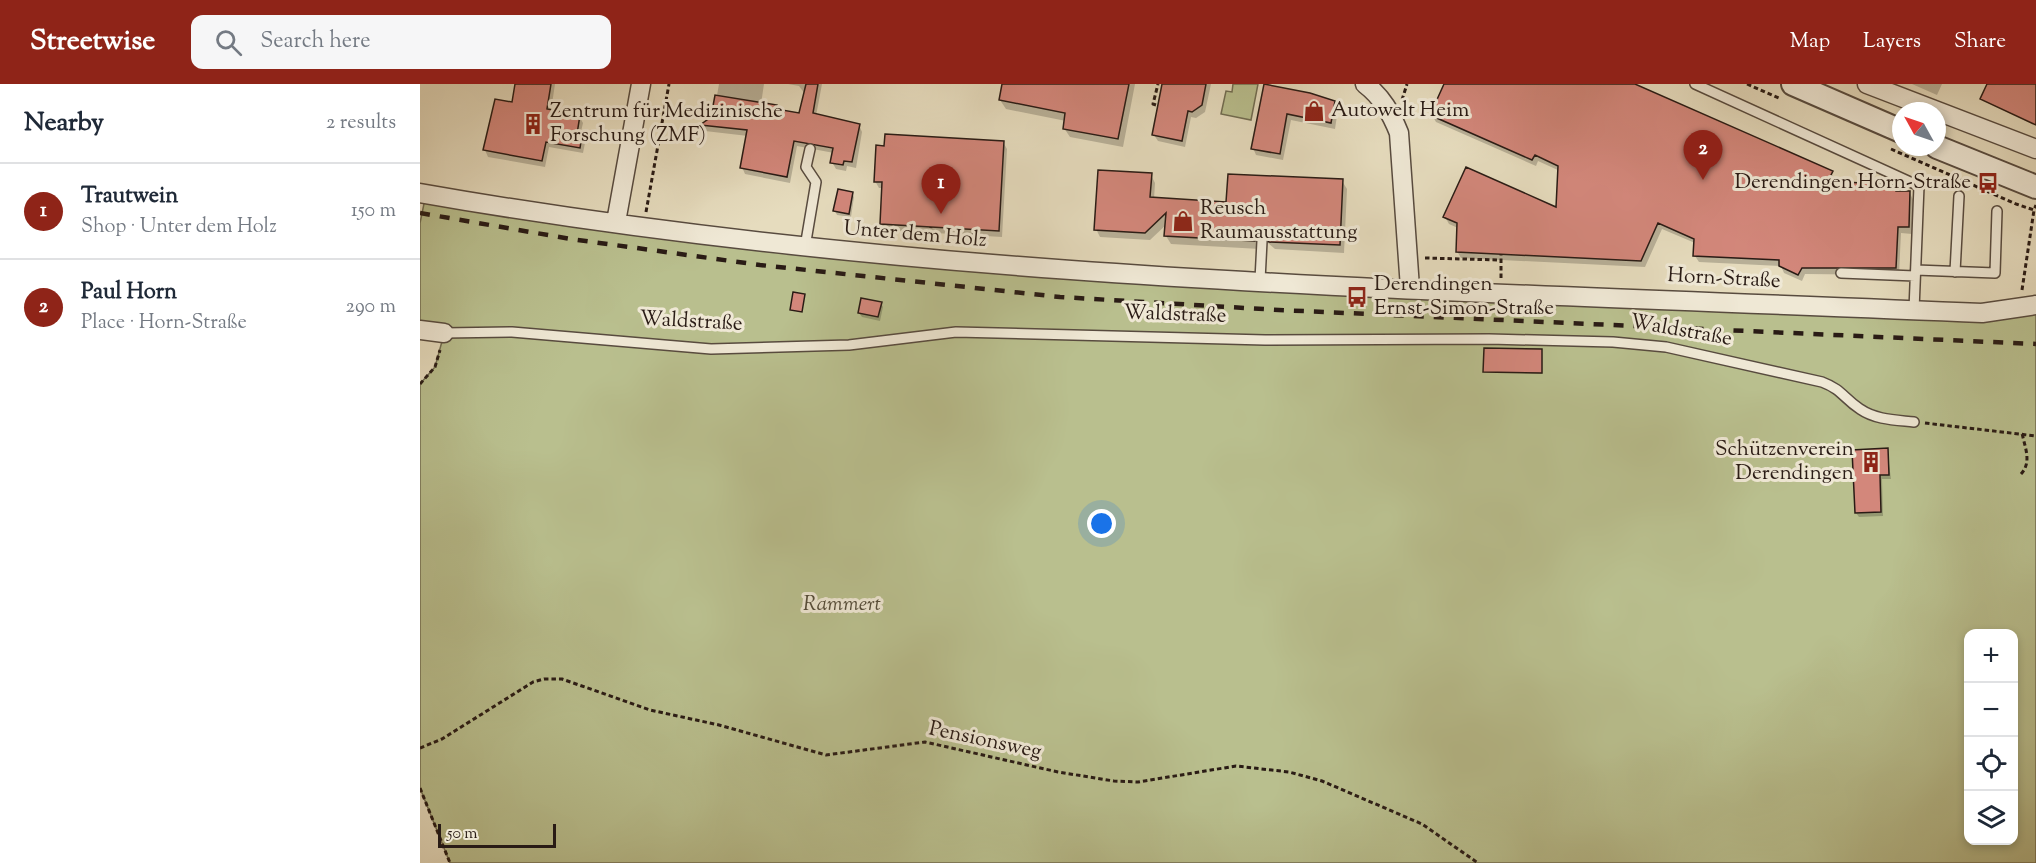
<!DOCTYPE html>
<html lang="en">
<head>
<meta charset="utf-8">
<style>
  body { margin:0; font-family:"Sorts Mill Goudy",serif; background:#f6f6f7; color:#1f2937 }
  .controls { position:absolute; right:18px; bottom:18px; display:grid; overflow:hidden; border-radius:12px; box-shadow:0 3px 9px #0003 }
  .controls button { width:54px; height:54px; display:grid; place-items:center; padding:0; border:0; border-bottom:2px solid #e0e1e3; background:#fff; color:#1f2937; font:30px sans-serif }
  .compass { position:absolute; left:1472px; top:18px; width:54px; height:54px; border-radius:50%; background:#fff; box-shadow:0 3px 9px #0003; rotate:310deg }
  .scale { position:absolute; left:18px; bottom:15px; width:118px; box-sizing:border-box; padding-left:6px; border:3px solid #291b15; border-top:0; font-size:16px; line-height:21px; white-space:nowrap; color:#291b15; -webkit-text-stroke:4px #efe8d5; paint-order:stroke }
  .you { position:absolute; left:682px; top:440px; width:21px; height:21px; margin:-15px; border:4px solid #fff; border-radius:50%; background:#1a73e8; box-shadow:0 0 0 9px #1a73e833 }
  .badge { display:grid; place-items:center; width:39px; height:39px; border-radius:50%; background:#8f2418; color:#fff; font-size:20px; font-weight:700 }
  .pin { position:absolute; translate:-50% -50px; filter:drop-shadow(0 2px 3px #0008) }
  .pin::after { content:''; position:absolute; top:32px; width:21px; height:18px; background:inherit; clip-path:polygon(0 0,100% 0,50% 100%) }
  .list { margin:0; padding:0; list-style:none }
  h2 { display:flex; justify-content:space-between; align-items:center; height:78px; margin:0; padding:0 24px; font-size:26px }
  h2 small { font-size:20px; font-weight:400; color:#747a83 }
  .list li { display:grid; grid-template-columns:39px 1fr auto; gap:18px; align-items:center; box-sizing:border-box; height:96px; padding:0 24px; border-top:2px solid #e0e1e3 }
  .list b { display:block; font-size:22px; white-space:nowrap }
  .list p { margin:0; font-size:20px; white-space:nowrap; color:#747a83 }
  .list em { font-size:20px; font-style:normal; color:#747a83 }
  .icon { flex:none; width:33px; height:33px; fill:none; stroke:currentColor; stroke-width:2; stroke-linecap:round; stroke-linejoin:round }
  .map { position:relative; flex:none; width:1616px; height:779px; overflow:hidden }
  header { display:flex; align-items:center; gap:36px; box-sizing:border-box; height:84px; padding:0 30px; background:#8f2418; color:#fff }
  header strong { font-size:28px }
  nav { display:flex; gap:33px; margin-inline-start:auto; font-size:21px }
  .search { width:420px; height:54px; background:#f6f6f7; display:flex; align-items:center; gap:15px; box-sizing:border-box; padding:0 21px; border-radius:12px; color:#747a83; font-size:22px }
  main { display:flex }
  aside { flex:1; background:#fff }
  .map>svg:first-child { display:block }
  .green { fill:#b9bf8e; stroke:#716d52; stroke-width:1.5; fill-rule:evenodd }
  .shadow { fill:#0003 }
  .building { fill:#d3877b; stroke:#291b15; stroke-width:1.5 }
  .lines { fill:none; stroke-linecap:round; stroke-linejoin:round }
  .service-casing { stroke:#584b3f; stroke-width:12 }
  .minor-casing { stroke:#584b3f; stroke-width:21 }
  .tertiary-casing { stroke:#584b3f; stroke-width:26 }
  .path { stroke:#291b15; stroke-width:3; stroke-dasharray:4.5 3; stroke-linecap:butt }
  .service { stroke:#efe8d5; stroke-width:9 }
  .minor { stroke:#efe8d5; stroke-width:18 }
  .tertiary { stroke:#efe8d5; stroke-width:22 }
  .rail { stroke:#291b15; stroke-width:4.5; stroke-dasharray:10 10; stroke-linecap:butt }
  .labels { text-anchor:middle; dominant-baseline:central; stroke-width:6; stroke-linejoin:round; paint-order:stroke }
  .poi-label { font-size:21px; fill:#291b15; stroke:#efe8d5; text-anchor:start }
  .street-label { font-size:21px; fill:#291b15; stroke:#efe8d5 }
  .park-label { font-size:21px; font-style:italic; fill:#544c39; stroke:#efe8d5 }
</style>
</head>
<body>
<header>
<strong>Streetwise</strong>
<div class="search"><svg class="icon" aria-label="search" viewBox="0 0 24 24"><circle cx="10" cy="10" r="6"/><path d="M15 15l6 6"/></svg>Search here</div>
<nav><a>Map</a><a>Layers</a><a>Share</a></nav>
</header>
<main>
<aside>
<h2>Nearby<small>2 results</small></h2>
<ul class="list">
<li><span class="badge">1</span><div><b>Trautwein</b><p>Shop · Unter dem Holz</p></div><em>150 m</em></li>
<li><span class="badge">2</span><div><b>Paul Horn</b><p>Place · Horn-Straße</p></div><em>290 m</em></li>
</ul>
</aside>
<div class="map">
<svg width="1616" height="779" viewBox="0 0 1616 779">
  <rect width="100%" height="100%" fill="#e6dcbe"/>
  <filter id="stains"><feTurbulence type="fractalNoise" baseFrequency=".00333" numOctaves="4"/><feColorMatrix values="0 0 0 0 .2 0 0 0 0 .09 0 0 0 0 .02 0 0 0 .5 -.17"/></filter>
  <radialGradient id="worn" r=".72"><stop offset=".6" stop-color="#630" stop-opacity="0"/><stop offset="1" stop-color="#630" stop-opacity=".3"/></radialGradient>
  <path class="green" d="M813,0h25l-7,36 -30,-6 5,-23 6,1z
    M6,110l535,69 1021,50 54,-8v558h-1586l-30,-75v-404l15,-17 9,-33 -24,-4v-107zM1548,550h46v206h-46z"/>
  <path class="shadow" d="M97,0h38l-4,27 28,5 4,7 -3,13 5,7 -2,10 -34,-6 -4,20 -57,-10 -3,-7 28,-46z
    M299,0h45l-3,20 39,11 5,-21 -6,-8 -11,-2h34l-6,32 43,9 3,7 -6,36 -9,-2 -1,5 -10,-2 -4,-7 2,-9 -37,-7 -7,37 -45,-9 -3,-7 6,-31 -43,-5 -3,-6 11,-7z
    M583,0h132l-12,63 -53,-10 -6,-9 2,-7 -60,-12 -6,-9z
    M744,0h47l-6,28 -9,6 -5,-1 -6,30 -27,-6 -4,-6z
    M1025,0h187l199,89 4,6 -1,4 61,4 4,5 11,1 3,7 -1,34 -11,-1 -2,42 -94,-1 -3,7 -18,-8 -3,-7 -82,-4 -4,-6v-13l-33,-14 -17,38 -184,-9 -4,-7 1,-23 -9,-4 -4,-7 113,-8 2,-38 -22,-10 -2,5 -100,-44 -4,-7z
    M1492,0h30l-5,11z
    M845,2l69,16 4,7 -3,20 -44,-9 -8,40 -27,-5 -3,-7z
    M583,58l4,7 -5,88 -117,-7 -4,-7 2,-35h-4l-4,-7z
    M731,91l4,8 -1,16 74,4 114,-22 5,8 -3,64 -69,-4 -8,-7 -7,7 -89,-5 -5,-8 1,-12 -17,16 -50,-3 -4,-8z
    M432,109l2,4 -3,20 -14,-2 -2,-4z
    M461,219l2,4 -3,14 -18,-4 -3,-4z
    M1122,267v23l-57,-3z
    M1467,365l4,30h-9l1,37 -24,1 -3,-4z"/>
  <path class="building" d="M95,0h36l-4,25 33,6 -3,19 5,1 -2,13 -34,-6 -4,19 -59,-11 12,-51 17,3z
    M386,0h12l-5,29 47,11 -8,38 -8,-1 -1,4 -13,-2 3,-15 -39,-7 -7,36 -47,-9 7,-38 -47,-5 11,-8 4,-22 62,10 -1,4 23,4z
    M582,0h127l-11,55 -55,-10 2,-16 -66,-13z
    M742,0h44l-4,21 -10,7 -4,-1 -6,30 -30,-6z
    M844,0l46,9 25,8 -4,22 -44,-9 -7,40 -29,-5z
    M1024,0h191l198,87 -5,10 68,4v6h14l-1,36h-11l-2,41h-94l-4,7 -19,-9v-6l-86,-4 1,-17 -36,-16 -17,38 -185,-9 1,-29 -14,-6 23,-50 90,40 2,-41 -23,-11 -3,5 -102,-45z
    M1567,0h49v41l-56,-26z
    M465,50l119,7 -5,90 -119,-7 2,-42h-8l2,-37 8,1z
    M678,86l54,3 -2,24 76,5 2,-28 115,5 -3,66 -71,-3 -3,-6 -4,-2 -7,7 -91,-5 2,-23 -21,20 -51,-3z
    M418,105l15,3 -4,22 -16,-3z
    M373,208l12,2 -3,18 -12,-2z
    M441,214l21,4 -4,15 -20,-4z
    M1064,264l58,1v24l-59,-1z
    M1468,364l1,27h-9l1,37 -26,1 -3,-63z"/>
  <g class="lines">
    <defs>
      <path id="service" d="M1275,0l224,102 -5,124
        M385,163l11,-65 -10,-15 4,-18
        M1496,186l79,3 2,-62
        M1535,188l4,-76
        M1421,189l74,3
        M840,196l2,-39
        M24,249l68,-1 199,17 138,-4 107,-13 309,8 224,-1 124,3 53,5 156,35c21,8 21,16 38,27 16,11 36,11 54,13"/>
      <path id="minor" d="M945,0c17,13 26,29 34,49l11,155
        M1447,0l169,65
        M0,109c515,91 1041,97 1562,120l54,-8
        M196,138l25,-138
        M0,246l24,3"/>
      <path id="tertiary" d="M1373,0l108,47
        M1517,63l99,40"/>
    </defs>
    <use href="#service" class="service-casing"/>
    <use href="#minor" class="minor-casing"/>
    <use href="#tertiary" class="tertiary-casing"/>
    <path class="path" d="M1327,0l34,15
      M982,16l5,-16
      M736,21l-3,-1 5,-20
      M1471,65l125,55 18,6 2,-5
      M226,128l23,-128
      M509,159l2,-16
      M552,161l2,-16
      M1005,174l76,2
      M1081,194v-24
      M1602,206l12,-80
      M0,300l15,-17 5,-17
      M1505,339l111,13
      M1601,390c11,-12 4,-26 1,-41
      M0,664l22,-9 91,-57 11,-3h18l88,31 69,15 107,30 99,-13 133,30 56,9 24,1 98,-16 53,6 33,9 100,43 56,39
      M0,704l30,75"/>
    <use href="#service" class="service"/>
    <use href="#minor" class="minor"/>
    <use href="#tertiary" class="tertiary"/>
    <path class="rail" d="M0,129l151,26 189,26 300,32 219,13 757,34"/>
  </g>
  <defs>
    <symbol id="shop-bare" viewBox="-9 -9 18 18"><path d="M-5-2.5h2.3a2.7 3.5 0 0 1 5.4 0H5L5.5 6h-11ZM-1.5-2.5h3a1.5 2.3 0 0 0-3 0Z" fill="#8f2418" stroke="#efe8d5" stroke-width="2.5" paint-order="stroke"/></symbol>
    <symbol id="building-bare" viewBox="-9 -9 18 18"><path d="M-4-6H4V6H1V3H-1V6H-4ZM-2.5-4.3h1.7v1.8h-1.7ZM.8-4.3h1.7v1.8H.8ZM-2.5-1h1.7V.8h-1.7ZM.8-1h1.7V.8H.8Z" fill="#8f2418" stroke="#efe8d5" stroke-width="2.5" paint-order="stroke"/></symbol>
    <symbol id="bus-bare" viewBox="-9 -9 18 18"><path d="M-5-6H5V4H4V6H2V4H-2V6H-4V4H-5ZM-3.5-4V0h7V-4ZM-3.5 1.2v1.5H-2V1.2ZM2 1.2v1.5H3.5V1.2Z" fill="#8f2418" stroke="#efe8d5" stroke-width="2.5" paint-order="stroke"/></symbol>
  </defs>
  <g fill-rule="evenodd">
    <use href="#shop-bare" x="879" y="12" width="30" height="30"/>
    <use href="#building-bare" x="98" y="25" width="30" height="30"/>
    <use href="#bus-bare" x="1553" y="84" width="30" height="30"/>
    <use href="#shop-bare" x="748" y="122" width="30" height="30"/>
    <use href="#bus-bare" x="922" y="198" width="30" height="30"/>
    <use href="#building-bare" x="1436" y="363" width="30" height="30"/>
  </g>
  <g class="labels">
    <g class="poi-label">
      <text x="911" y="27">Autowelt Heim</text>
      <text x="130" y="28">Zentrum für Medizinische<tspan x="130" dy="24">Forschung (ZMF)</tspan></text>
      <text x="1551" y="99" text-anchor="end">Derendingen Horn-Straße</text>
      <text x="780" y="125">Reusch<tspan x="780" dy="24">Raumausstattung</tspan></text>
      <text x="954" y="201">Derendingen<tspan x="954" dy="24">Ernst-Simon-Straße</tspan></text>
      <text x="1434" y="366" text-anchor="end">Schützenverein<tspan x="1434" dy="24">Derendingen</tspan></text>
    </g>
    <g class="street-label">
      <text transform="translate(495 151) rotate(5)">Unter dem Holz</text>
      <text transform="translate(1304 195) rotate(3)">Horn-Straße</text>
      <text transform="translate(755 231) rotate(2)">Waldstraße</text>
      <text transform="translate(271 238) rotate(3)">Waldstraße</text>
      <text transform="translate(1261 247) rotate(10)">Waldstraße</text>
      <text transform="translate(565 657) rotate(12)">Pensionsweg</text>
    </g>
    <g class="park-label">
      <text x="422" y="521">Rammert</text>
    </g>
  </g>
  <rect width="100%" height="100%" filter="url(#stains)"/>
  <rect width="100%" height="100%" fill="url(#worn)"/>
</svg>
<div class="controls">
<button>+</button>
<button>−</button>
<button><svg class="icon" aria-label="locate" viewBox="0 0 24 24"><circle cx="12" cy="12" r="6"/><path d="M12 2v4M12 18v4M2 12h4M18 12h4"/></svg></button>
<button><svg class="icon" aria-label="layers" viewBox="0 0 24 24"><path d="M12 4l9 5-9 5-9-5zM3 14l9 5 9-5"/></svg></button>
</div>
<svg class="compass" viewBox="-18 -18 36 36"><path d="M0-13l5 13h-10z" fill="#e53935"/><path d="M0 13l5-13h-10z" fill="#747a83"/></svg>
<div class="scale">50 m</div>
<div class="you"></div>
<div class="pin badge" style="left:521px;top:130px">1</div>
<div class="pin badge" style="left:1283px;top:96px">2</div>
</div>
</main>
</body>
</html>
